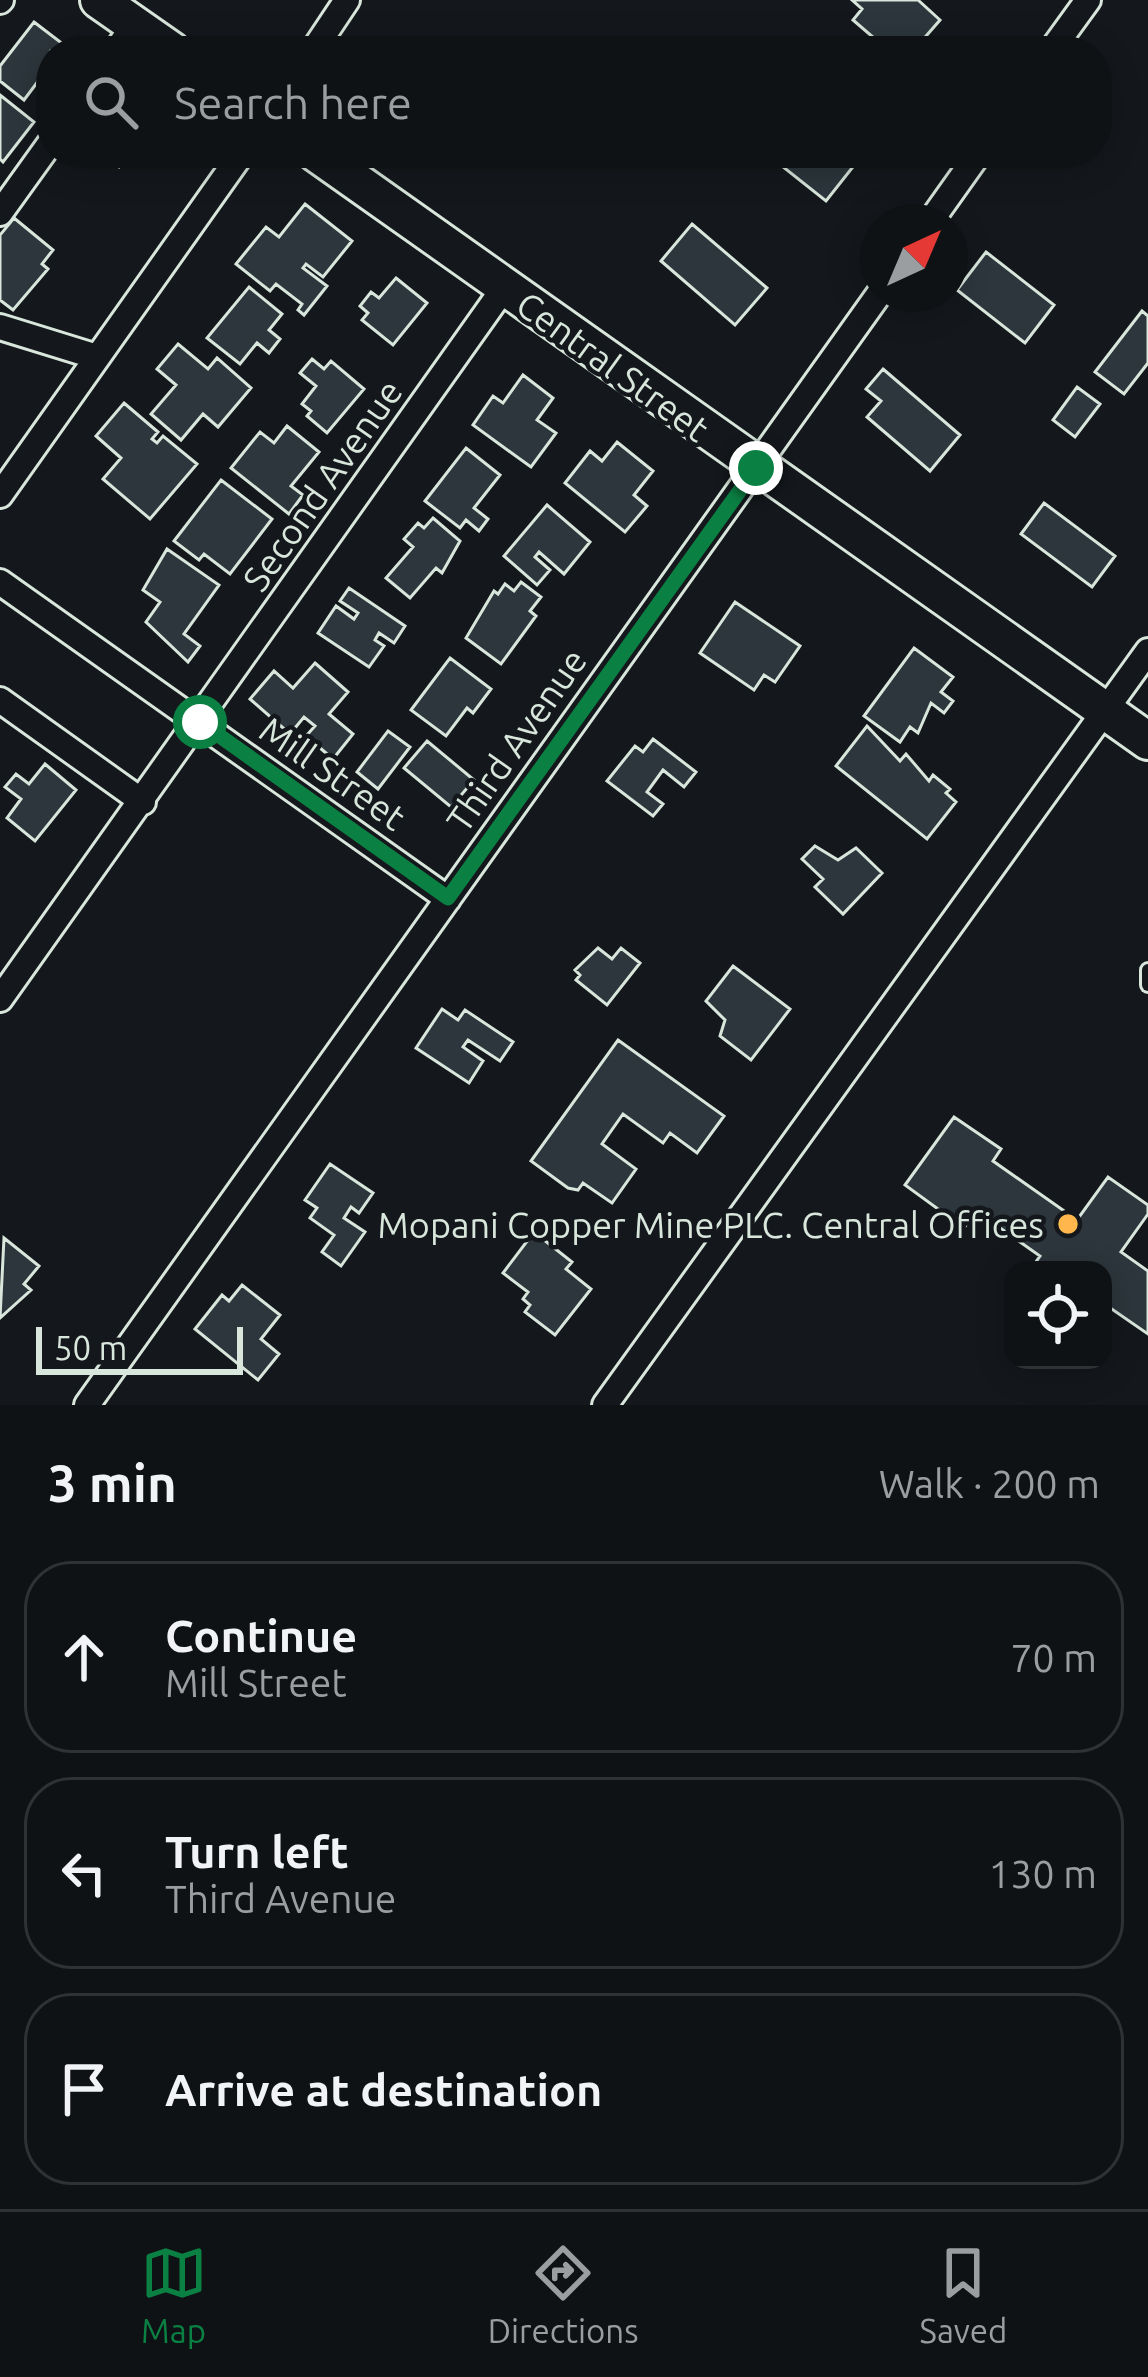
<!DOCTYPE html>
<html lang="en">
<head>
<meta charset="utf-8">
<style>
  body { margin:0; font-family:Ubuntu,sans-serif; background:#1d2022; color:#f1f3f6 }
  .controls { position:absolute; right:36px; bottom:36px; display:grid; overflow:hidden; border-radius:24px; box-shadow:0 6px 30px #0003 }
  .controls button { width:108px; height:108px; display:grid; place-items:center; padding:0; border:0; border-bottom:3px solid #2f3234; background:#0f1215; color:#f1f3f6; font:60px sans-serif }
  .compass { position:absolute; left:860px; top:204px; width:108px; height:108px; border-radius:50%; background:#0f1215; box-shadow:0 6px 30px #0003; rotate:44deg }
  .scale { position:absolute; left:36px; bottom:30px; width:207px; box-sizing:border-box; padding-left:12px; border:6px solid #d8e6dc; border-top:0; font-size:33px; line-height:42px; white-space:nowrap; color:#d8e6dc; -webkit-text-stroke:9px #14181c; paint-order:stroke }
  .stop { position:absolute; width:36px; height:36px; margin:-27px; border:9px solid #0b8043; border-radius:50%; background:#fff }
  .stop.end { background:#0b8043; border-color:#fff; box-shadow:0 3px 12px #0008 }
  .list { margin:0; padding:0; list-style:none }
  h2 { display:flex; justify-content:space-between; align-items:center; height:156px; margin:0; padding:0 48px; font-size:51px }
  h2 small { font-size:39px; font-weight:400; color:#9b9ea0 }
  .list li { display:grid; grid-template-columns:78px 1fr auto; gap:36px; align-items:center; box-sizing:border-box; height:192px; margin:0 24px 24px; padding:0 24px; border:3px solid #2f3234; border-radius:48px }
  .list b { display:block; font-size:45px; white-space:nowrap }
  .list p { margin:0; font-size:39px; white-space:nowrap; color:#9b9ea0 }
  .list em { font-size:39px; font-style:normal; color:#9b9ea0 }
  .icon { flex:none; width:66px; height:66px; fill:none; stroke:currentColor; stroke-width:2; stroke-linecap:round; stroke-linejoin:round }
  .map { position:relative; flex:none; width:1148px; height:1405px; overflow:hidden }
  .search { position:absolute; background:#0f1215; box-shadow:0 6px 30px #0003; left:36px; right:36px; top:36px; height:132px; display:flex; align-items:center; gap:30px; box-sizing:border-box; padding:0 42px; border-radius:48px; color:#9b9ea0; font-size:45px }
  .sheet { height:804px; background:#0f1215 }
  nav { display:flex; justify-content:space-around; align-items:center; box-sizing:border-box; height:168px; border-top:3px solid #2f3234; background:#0f1215; font-size:33px; color:#9b9ea0 }
  nav a { display:grid; justify-items:center; gap:6px }
  nav .on { color:#0b8043 }
  .map>svg:first-child { display:block }
  .building { fill:#2c363c; stroke:#d8e6dc; stroke-width:3 }
  .lines { fill:none; stroke-linecap:round; stroke-linejoin:round }
  .service-casing { stroke:#d8e6dc; stroke-width:18 }
  .minor-casing { stroke:#d8e6dc; stroke-width:30 }
  .secondary-casing { stroke:#d8e6dc; stroke-width:42 }
  .service { stroke:#14181c; stroke-width:12 }
  .minor { stroke:#14181c; stroke-width:24 }
  .secondary { stroke:#14181c; stroke-width:36 }
  .route { stroke:#0b8043; stroke-width:15 }
  .poi-dot { fill:#ffb74d; stroke:#14181c; stroke-width:4.5 }
  .labels { text-anchor:middle; dominant-baseline:central; stroke-width:9; stroke-linejoin:round; paint-order:stroke }
  .street-label { font-size:36px; fill:#d8e6dc; stroke:#14181c }
  .poi-label { font-size:36px; fill:#d8e6dc; stroke:#14181c; text-anchor:end }
</style>
</head>
<body>
<div class="map">
<svg width="1148" height="1405" viewBox="0 0 1148 1405">
  <rect width="100%" height="100%" fill="#14181c"/>
  <path class="building" d="M852,0h66l22,20 -27,31h-24l-36,-31 9,-11z
    M34,22l38,29h-21v39l-12,-10 -15,20 -24,-19v-15z
    M0,95l34,27 -31,40 -3,-3z
    M101,153h29l-11,14z
    M777,153h65l14,10 -30,38 -53,-42z
    M305,204l47,37 -29,36 -17,-13 -3,4 24,18 -23,29 -6,-5 4,-6 -26,-20 -6,7 -34,-27 30,-37 13,10z
    M14,218l39,32 -11,14 6,5 -35,41 -13,-10v-65z
    M692,224l75,64 -32,37 -74,-64z
    M986,252l68,53 -29,38 -68,-53z
    M396,278l31,25 -34,42 -31,-25 6,-7 -8,-7 11,-14 8,6z
    M249,287l33,27 -13,16 11,9 -11,14 -12,-10 -17,21 -33,-26z
    M1142,311l6,5v47l-24,31 -29,-22z
    M178,344l30,25 9,-11 34,30 -33,39 -15,-13 -22,26 -30,-26 25,-29 -19,-16z
    M312,359l12,10 7,-8 33,28 -37,44 -20,-17 4,-5 -9,-7 14,-18 -16,-13z
    M883,369l77,66 -30,36 -63,-54 14,-16 -15,-12z
    M523,375l30,23 -16,22 19,13 -25,34 -58,-42 20,-29 10,7z
    M1077,387l23,17 -25,33 -22,-17z
    M124,403l34,29 -6,7 5,4 6,-7 34,28 -47,55 -47,-40 18,-21 -25,-22z
    M287,426l32,26 -28,34 12,9 -14,19 -58,-46 29,-36 14,11z
    M617,442l36,29 -19,24 13,11 -22,26 -60,-49 25,-32 12,10z
    M466,448l34,27 -26,33 14,11 -9,12 -13,-11 -6,8 -35,-27z
    M221,480l51,39 -42,55 -26,-20 -5,6 -25,-19z
    M1044,503l71,53 -23,31 -71,-53z
    M547,505l43,37 -26,32 -25,-22 -4,5 15,13 -13,15 -33,-29z
    M433,518l27,23 -18,32 -6,-5 -26,30 -24,-20 27,-31 -9,-8 14,-16 6,5z
    M167,549l52,36 -35,49 16,12 -12,16 -42,-40 14,-20 -17,-12z
    M521,582l20,15 -11,14 6,5 -35,48 -35,-26 28,-47 4,3 7,-10 9,7z
    M349,588l56,38 -11,17 -15,-10 -4,7 9,6 -15,21 -51,-34 18,-27 18,13 4,-6 -18,-12z
    M735,602l65,44 -25,36 -11,-7 -10,15 -54,-37z
    M914,648l39,29 -12,15 12,9 -9,12 -13,-10 -13,30 -8,-6 -10,15 -36,-26z
    M450,658l41,31 -18,24 -6,-5 -21,28 -35,-26z
    M315,663l33,29 -19,22 24,20 -20,25 -27,-23 9,-10 -11,-9 -14,17 -40,-35 24,-28 19,17z
    M867,726l33,35 6,-7 23,27 4,-6 17,14 -4,4 10,9 -29,37 -91,-73z
    M388,731l22,16 -32,42 -21,-17z
    M653,739l43,33 -12,15 -21,-17 -16,22 16,12 -10,12 -46,-35 28,-35 8,6z
    M427,741l47,39 -23,27 -47,-39z
    M45,764l31,26 -41,51 -28,-23 14,-19 -16,-12 11,-13 13,10z
    M815,846l23,14 18,-12 26,25 -39,41 -28,-27 8,-8 -21,-20z
    M598,948l14,11 9,-11 19,15 -33,42 -31,-25 4,-5 -5,-5z
    M733,966l57,43 -39,51 -31,-24 5,-16 -19,-19z
    M442,1009l16,11 7,-10 48,32 -13,19 -32,-21 -5,7 20,14 -14,22 -53,-35z
    M618,1040l106,76 -27,37 -27,-20 -7,10 -40,-29 -21,30 34,25 -24,34 -29,-20 -5,7 -10,-2 -37,-27z
    M954,1117l47,32 -8,12 84,59 31,-43 40,28v9l-27,38 27,19v63l-45,-31v-33h-73l10,-14 -64,-45 -12,17 -59,-43z
    M330,1164l43,29 -14,20 -8,-6 -7,11 21,14 -24,34 -19,-14 12,-17 -24,-17 7,-10 -12,-8z
    M534,1232l38,30 -6,7 25,20 -36,46 -30,-23 5,-7 -7,-6 5,-7 -25,-19z
    M4,1238l35,28 -15,18 7,6 -31,28z
    M242,1285l38,30 -19,24 18,15 -21,26 -63,-51 27,-34 7,6z"/>
  <g class="lines">
    <defs>
      <path id="service" d="M1148,970v15"/>
      <path id="minor" d="M0,1l1,-1
        M116,51l18,-26
        M313,51l34,-51
        M1051,51l37,-51
        M0,213l51,-71
        M930,222l49,-69
        M0,327l97,30
        M0,495l242,-342
        M0,582l448,317
        M0,700l143,102
        M0,999l504,-711
        M87,1405l792,-1111
        M605,1405l543,-754"/>
      <path id="secondary" d="M99,0l73,51
        M316,153l832,588"/>
    </defs>
    <use href="#service" class="service-casing"/>
    <use href="#minor" class="minor-casing"/>
    <use href="#secondary" class="secondary-casing"/>
    <use href="#service" class="service"/>
    <use href="#minor" class="minor"/>
    <use href="#secondary" class="secondary"/>
  </g>
  <g class="lines">
    <path class="route" d="M200,722l248,176 308,-430"/>
  </g>
  <circle class="poi-dot" cx="1068" cy="1224" r="12"/>
  <g class="labels">
    <g class="street-label">
      <text transform="translate(613 366) rotate(36)">Central Street</text>
      <text transform="translate(322 485) rotate(-55)">Second Avenue</text>
      <text transform="translate(516 740) rotate(-55)">Third Avenue</text>
      <text transform="translate(333 773) rotate(35)">Mill Street</text>
    </g>
    <g class="poi-label">
      <text x="1044" y="1224">Mopani Copper Mine PLC. Central Offices</text>
    </g>
  </g>
</svg>
<div class="controls">
<button><svg class="icon" aria-label="locate" viewBox="0 0 24 24"><circle cx="12" cy="12" r="6"/><path d="M12 2v4M12 18v4M2 12h4M18 12h4"/></svg></button>
</div>
<svg class="compass" viewBox="-18 -18 36 36"><path d="M0-13l5 13h-10z" fill="#e53935"/><path d="M0 13l5-13h-10z" fill="#9b9ea0"/></svg>
<div class="scale">50 m</div>
<div class="stop" style="left:200px;top:722px"></div>
<div class="stop end" style="left:756px;top:468px"></div>
<div class="search"><svg class="icon" aria-label="search" viewBox="0 0 24 24"><circle cx="10" cy="10" r="6"/><path d="M15 15l6 6"/></svg>Search here</div>
</div>
<section class="sheet">
<h2>3 min<small>Walk · 200 m</small></h2>
<ul class="list">
<li><svg class="icon" aria-label="ahead" viewBox="0 0 24 24"><path d="M12 20V5M6 11l6-6 6 6"/></svg><div><b>Continue</b><p>Mill Street</p></div><em>70 m</em></li>
<li><svg class="icon" aria-label="left" viewBox="0 0 24 24"><path d="M17 20v-9H6M10 6l-5 5 5 5"/></svg><div><b>Turn left</b><p>Third Avenue</p></div><em>130 m</em></li>
<li><svg class="icon" aria-label="arrive" viewBox="0 0 24 24"><path d="M6 21V4h12l-3 4 3 4H6"/></svg><div><b>Arrive at destination</b></div></li>
</ul>
</section>
<nav>
<a class="on"><svg class="icon" aria-label="map" viewBox="0 0 24 24"><path d="M3 6l6-2 6 2 6-2v14l-6 2-6-2-6 2zM9 4v14M15 6v14"/></svg>Map</a>
<a><svg class="icon" aria-label="directions" viewBox="0 0 24 24"><path d="M12 3l9 9-9 9-9-9zM9 14v-3h6M13 9l2 2-2 2"/></svg>Directions</a>
<a><svg class="icon" aria-label="saved" viewBox="0 0 24 24"><path d="M7 4h10v16l-5-4-5 4z"/></svg>Saved</a>
</nav>
</body>
</html>
